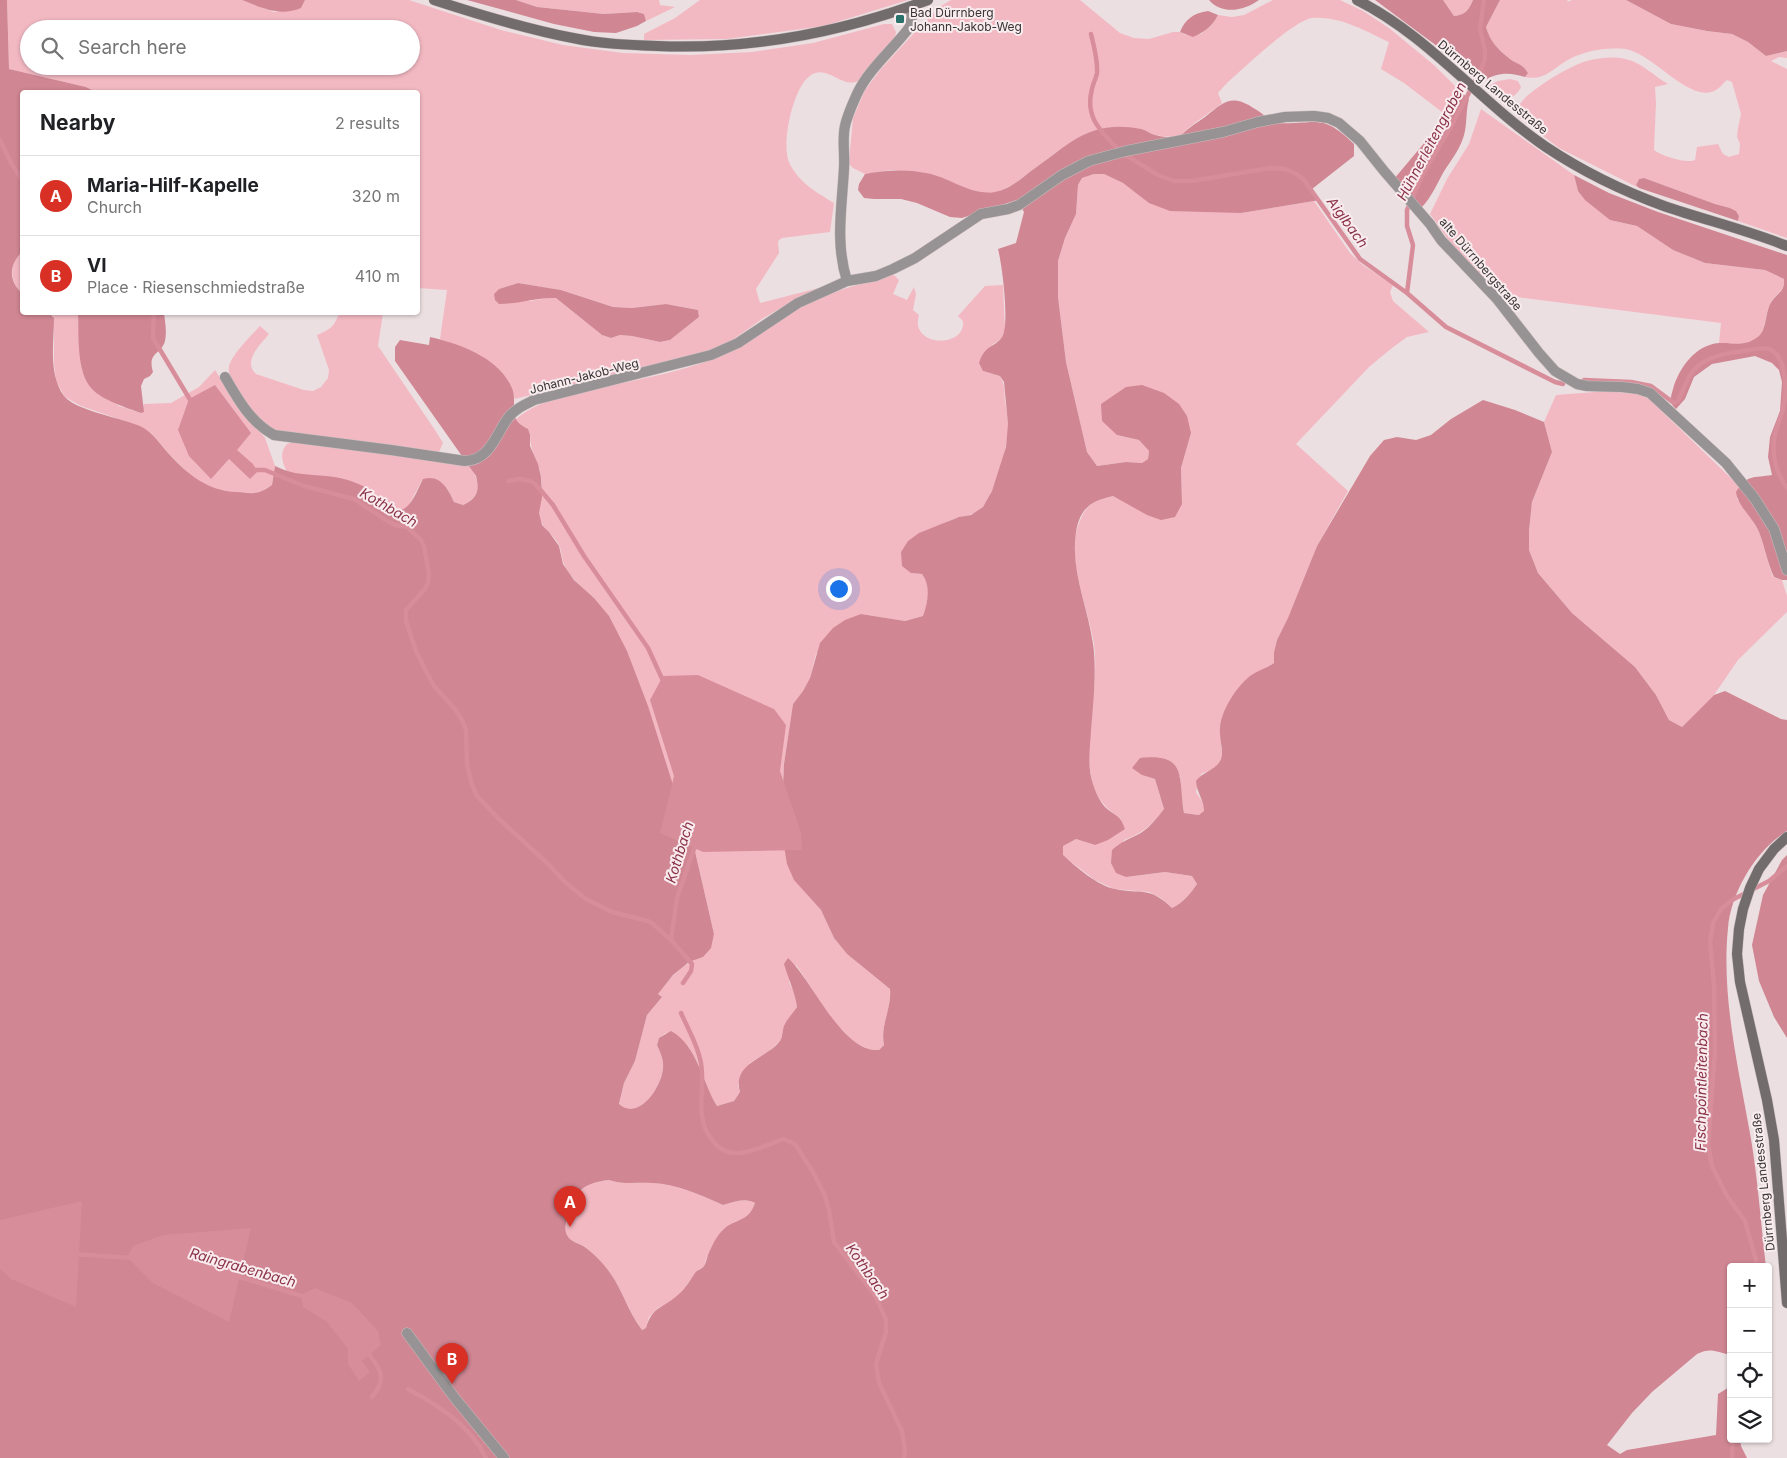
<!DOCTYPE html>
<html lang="en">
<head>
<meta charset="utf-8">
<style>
  body { margin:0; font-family:Inter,sans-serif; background:#f6f6f6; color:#202124 }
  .controls { position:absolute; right:15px; bottom:15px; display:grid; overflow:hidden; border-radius:5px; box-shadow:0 1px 4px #0004 }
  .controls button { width:45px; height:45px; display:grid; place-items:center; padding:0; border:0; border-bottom:1px solid #e0e0e0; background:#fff; color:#202124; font:25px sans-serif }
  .you { position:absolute; left:838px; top:588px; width:18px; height:18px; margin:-12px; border:4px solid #fff; border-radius:50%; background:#1a73e8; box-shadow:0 0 0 8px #1a73e833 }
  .badge { display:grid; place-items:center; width:32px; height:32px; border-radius:50%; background:#d93025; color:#fff; font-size:16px; font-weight:700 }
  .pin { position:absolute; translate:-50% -41px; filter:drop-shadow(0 1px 2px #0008) }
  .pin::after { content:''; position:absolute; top:26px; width:18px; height:15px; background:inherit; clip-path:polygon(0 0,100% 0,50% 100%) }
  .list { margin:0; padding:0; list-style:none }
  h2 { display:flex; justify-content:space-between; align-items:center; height:65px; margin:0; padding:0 20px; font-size:21px }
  h2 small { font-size:16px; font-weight:400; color:#757577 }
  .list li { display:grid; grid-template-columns:32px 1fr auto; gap:15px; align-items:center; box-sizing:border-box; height:80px; padding:0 20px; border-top:1px solid #e0e0e0 }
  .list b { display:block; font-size:19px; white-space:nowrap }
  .list p { margin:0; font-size:16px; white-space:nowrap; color:#757577 }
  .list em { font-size:16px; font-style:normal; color:#757577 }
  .icon { flex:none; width:28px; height:28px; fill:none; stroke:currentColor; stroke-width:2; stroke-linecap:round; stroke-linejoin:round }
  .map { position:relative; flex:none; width:1787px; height:1458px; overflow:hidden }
  .search { position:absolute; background:#fff; box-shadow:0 1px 4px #0004; left:20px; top:20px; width:400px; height:55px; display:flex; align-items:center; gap:12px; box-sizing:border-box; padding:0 18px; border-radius:28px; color:#757577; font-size:19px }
  .panel { position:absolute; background:#fff; box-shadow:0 1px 4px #0004; left:20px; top:90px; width:400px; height:225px; border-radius:5px }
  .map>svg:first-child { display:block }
  .green { fill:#f3b9c3; fill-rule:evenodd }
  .forest { fill:#d08693; fill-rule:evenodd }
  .water { fill:#d88d9b }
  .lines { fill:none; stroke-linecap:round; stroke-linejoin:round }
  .stream { stroke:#d88d9b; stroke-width:4.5 }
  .street-casing { stroke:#c8bdbe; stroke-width:11 }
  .secondary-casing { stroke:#c8bdbe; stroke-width:11 }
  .street { stroke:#979293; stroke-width:10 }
  .secondary { stroke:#736c6d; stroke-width:10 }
  .poi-dot { fill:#29726c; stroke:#f9ecee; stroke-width:2 }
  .labels { text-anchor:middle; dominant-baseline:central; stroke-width:4; stroke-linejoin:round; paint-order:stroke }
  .poi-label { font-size:12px; fill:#383434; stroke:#f9ecee; text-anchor:start }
  .street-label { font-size:12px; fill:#383434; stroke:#f9ecee }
  .water-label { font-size:14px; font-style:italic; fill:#8b3248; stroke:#f9ecee }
</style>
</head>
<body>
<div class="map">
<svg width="1787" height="1458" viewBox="0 0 1787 1458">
  <rect width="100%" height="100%" fill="#ecdfe1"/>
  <path class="green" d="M7,0h235l32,12 27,-4 4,-8h104l92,30 62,15 60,8 68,2 61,-3 61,-9 71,-19h8l4,8 -1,5 -37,44c-16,8 -30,-17 -47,-6 -18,11 -30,69 -22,87 9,20 27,30 45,41l-4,29 -48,6 -4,3 1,12 -23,36 4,14 63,-16 -32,15 -29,17 -28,20 -22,11 -197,49c-13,-37 -41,-48 -75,-60l7,-49 -29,-2v-196h-322l-10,-5 -77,-18zM29,29h382v37h-382zM518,283l43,7 52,17 19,1 34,-4 32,6 1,7 -29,23 -10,2 -28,-6 -12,-1 -9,3 -9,-3 -46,-37h-8l-18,3 -31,-12z
    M516,0h143l1,5 15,2 -29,14 -2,-7 -7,-2 -33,2 -67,-7z
    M700,0h208l-84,26 -97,13 -83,1v-6l31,-16z
    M951,0h129l40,33 14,5 15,1 24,-7h7l6,3 15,-1 11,-10 6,-9 14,2 12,-2 29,-15h67l23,11 26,17 46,38 27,27 -16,22 -42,-32 -23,-14 8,-27c-23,-11 -51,-27 -77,-24 -18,2 -69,51 -85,65l-9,10 4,10c-15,12 -31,21 -44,35l-23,-3 -13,-5 -32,-3 -51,23 -45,34 -16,8 -14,1 -13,-3 -45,-17 -35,-3 -26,4 -12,-6 -3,-3 -1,-4 4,-43 12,-28 16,-21 34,-37 26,-26z
    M1443,0h30c-4,10 -8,15 -19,16z
    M1500,0h68l-1,2 5,-2h54l45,24 36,7 25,3 16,8 18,14 21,-5v7l-8,-1 -8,4 16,8v169l-49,-17 1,-5 -3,-5 -6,-3 -15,-4 -71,-26 -5,1 -3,6 3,3 -80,-40 -43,-33c1,-4 2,-8 4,-11 9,-14 51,-39 67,-43 12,-3 26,-5 38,-2 16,3 29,17 43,25l-13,3 1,16 -2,47c8,6 32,14 41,10l2,-13 21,-3 5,10 6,3 10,-3 1,-10 -3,-7 1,-9 3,-14 -9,-32 -5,-2c-4,3 -7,8 -11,10 -26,15 -64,-38 -91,-41 -20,-2 -42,2 -59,12 -15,9 -22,20 -41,16l3,-4c-6,-10 -10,-8 -18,-14 -12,-9 -20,-18 -24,-32z
    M1510,79l8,2 3,6c-3,7 -10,12 -18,13l-15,-14 10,-5z
    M1481,109l93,66 4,16 32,29 27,6 36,24 32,13 60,7 19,9c1,12 -7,13 -13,23 -5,9 -5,20 -9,30 -6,15 -31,12 -43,11l2,-20 -220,-28 -44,-43 -27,-38 17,-35 22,-35z
    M1094,174h10l19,9 26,19 92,11 73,-12 36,52 13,12 30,20 -3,7 3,9 36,31 -22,5 -15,11 -23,19 -73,77 52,47 -31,55 -29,73 -11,21 -3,12v11l-9,5 -45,59 2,30 -6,11 -15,6 -5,18 8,12v7l-4,4 -16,-2 -3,-19 -1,-18 -38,-1 13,4 9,30c-10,15 -23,25 -40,31l2,37 39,-5 27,4 5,8c-7,10 -13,18 -25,24l-11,-10 -12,-6 -35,-3 -19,-9 -33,-25 1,-10 13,-6 19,6 26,-26c-15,-11 -24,-19 -29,-38 -10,-44 8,-92 2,-137 -5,-33 -27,-83 -17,-115 8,-24 13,-27 36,-33l11,5 58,3 -1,-36 10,-35 -74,2 22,5 10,11 -1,8 -6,4 -16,-1 -29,4 -10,-14 -21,-90 -8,-65v-36l7,-23 11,-24 2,-29 4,-7z
    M22,252v41c-13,-12 -13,-29 0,-41z
    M893,274l6,6 -6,14 14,6 7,-13 2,7 -3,16 6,5c-10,32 47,34 44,6l-5,-5 27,-30 18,-1 2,45 -4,9 -9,6 -9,26 17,5c5,8 4,16 5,25 1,8 3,15 3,23 1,20 -12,67 -25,83 -10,11 -26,8 -38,16 -6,4 -28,41 -34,50l11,1c10,12 6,29 1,42l-18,5 -44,-7 -45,40 -6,24 -7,13 -10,13 -9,60 -2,46 24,83 15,17 13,28 13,16 43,35c2,19 -10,36 -6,56l-5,5c-34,3 -65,-61 -83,-85l-7,17 6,12 2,13 -13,20 -3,13 -12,11 -19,12 -12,22 2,7 -6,9 -17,5 -7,-12 -14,-35 -8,-13 -22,-13 -7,5 -2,7c3,7 7,15 6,23 -1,18 -24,54 -44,37l5,-22 11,-22 12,-46 15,-18 -4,-3c14,-18 23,-30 45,-37l11,-23 -23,-100 -97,-236c-11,-10 -24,-20 -30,-34 -3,-6 -2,-13 -5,-19 -6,-12 -19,-17 -20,-31 0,-13 4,-25 2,-38 -3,-16 -11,-24 -11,-41l-15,-15c24,-21 57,-26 88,-33 41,-9 85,-16 124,-34 27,-11 48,-32 73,-46 30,-17 62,-22 93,-33z
    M49,313h29l1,18 13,58 27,17 22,7 3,-9 27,-1 28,-16 16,-17 17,26 33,42 10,28 -3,19 -13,8 -36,-1 -29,-13 -23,-23 -20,-23 -12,-7 -58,-20 -16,-9 -9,-16 -2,-17v-46z
    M339,313h44l-5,33 59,87 6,10 -4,9 -5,1 -151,-21c-8,-2 -15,-5 -21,-10 -12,-10 -36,-41 -33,-56 4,-13 22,-30 31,-40l9,8c-8,10 -27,27 -13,40l48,16 9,1 8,-4 7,-9 1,-8 -12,-35c14,-6 17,-8 22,-22z
    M1608,391l30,3 11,5 90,87 -2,13c8,11 17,21 22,33 6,15 8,30 14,45l9,3 5,16v16l-49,48 -24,35 -32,32 -13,-7 -13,-25 -21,-28 -63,-54 -34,-40 -9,-23v-19l3,-29 20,-50 -8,-30 12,-27z
    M295,441l173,23c12,17 16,30 -5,41l-9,-3c-6,-14 -14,-28 -32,-22l-13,25 -6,5h-9l-13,-7 -12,-14 -82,-17c-5,-10 -8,-19 0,-28z
    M609,1180c15,5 28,2 43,3 25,1 49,12 71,22 10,-3 22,-8 32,-2l-3,9 -9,7 -9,3 -27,35 -3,9 -8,6 -15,21 -11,9 -12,6 -9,9 -3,11 -4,2c-14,-19 -19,-40 -34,-60 -6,-8 -14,-16 -22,-22 -6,-5 -15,-5 -19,-13 -3,-6 -1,-12 0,-18 7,-26 16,-34 42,-37z"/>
  <path class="forest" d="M0,0h7l2,69 77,18 10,5h-74v160c-13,13 -14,28 0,41v19l27,1 5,5c0,25 -6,56 10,78 12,15 59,22 78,31 11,6 18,17 27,27 18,20 39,37 67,38 18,1 20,4 36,-7l3,-19c27,14 54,5 81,17 5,2 10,4 14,8 8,7 17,22 31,19 11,-3 17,-22 22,-31 17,-5 25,9 31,23l9,3c14,-7 17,-14 13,-29l-81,-115v-14l5,-7 29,5 1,-8c30,7 67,20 81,49 9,18 -7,32 17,43l2,6v11l8,18 3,13 1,20 -3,16 3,12 7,7 10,14 4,18 11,16 20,18 15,18 18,35 21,55 26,82 17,46 23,100 -3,14 -8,9 -14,5 -16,13 -15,19 4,3 -15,18 -12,46 -11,22 -5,21c20,18 43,-18 44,-36 1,-8 -3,-16 -6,-23l2,-7 12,-7c27,15 31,51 46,75l17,-5 6,-9c-8,-29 26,-33 40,-51 3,-4 2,-10 4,-15 3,-7 9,-13 13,-19 -2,-15 -9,-29 -13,-43l4,-6c25,23 54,95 91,92l5,-5c-4,-20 8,-37 6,-56l-43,-35 -13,-16 -13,-28 -27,-30 -7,-16 -3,-18 -2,-36 2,-46 9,-60 10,-13 7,-13 10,-35 13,-15 12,-8 16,-6 44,7 18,-5c5,-14 8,-30 -1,-42l-11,-1 -9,-7 -1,-14 7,-11 11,-8 40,-16 12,-2 12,-8 9,-16 14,-44 2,-23 -4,-42 -4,-6 -17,-5 -4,-8c6,-19 16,-15 23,-26 8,-12 0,-73 -4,-88l18,-6 8,-31 -7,-12 -55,18 -12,-1 -33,-14 -16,-4h-27l-10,-1 -6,-8 1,-6 6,-10c19,-4 42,-5 61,-1 24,4 44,23 69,19 13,-2 26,-13 36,-21 39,-27 58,-52 110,-42 5,1 9,5 14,6 7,2 15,2 23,3 9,-9 17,-14 27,-21 19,-15 26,-24 50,-8 6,3 18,14 22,14 40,2 44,-11 77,21v12l-42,33 8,11 -79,13 -71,-2 -21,-8 -26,-20 -19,-9h-10l-12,4 -4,7 -2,29 -11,24 -7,23v36l8,65 21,90 10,14 29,-4 16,1 6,-4 1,-8 -10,-11 -22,-5 -15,-14 -1,-17 25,-17 16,-2 22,8 15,11 8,12 4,17 -10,35 1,36 -7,13 -14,3 -14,-5 -34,-19c-22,5 -33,12 -37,36 -6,38 12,75 17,112 4,25 0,61 -2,87 -1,18 -4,35 2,53 2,7 7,18 12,23 11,10 15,7 20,22l-17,11 -13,5 -19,-6 -13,7v9c13,12 35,31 52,34 27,6 33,-4 57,19 12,-6 18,-14 25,-24l-5,-8 -27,-4 -39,5 -10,-4 -5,-10 1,-13c9,-8 15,-10 25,-15 11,-5 20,-17 27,-26l-9,-30 -13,-4 -10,-7 8,-10c48,-5 38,19 44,55l15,2 5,-4c0,-12 -7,-17 -8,-30 7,-10 20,-10 25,-22 3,-8 -2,-21 -1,-31 1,-17 16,-41 30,-52 7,-5 17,-8 24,-13v-11l3,-12 11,-22 29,-72 53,-90 14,-16 13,-3 19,3 15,-5 20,-16 32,-19 32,10 29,12 8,30 -20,50 -3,29v19l9,23 34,40 63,54 21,28 13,25 13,7 32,-32 11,-4 56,28 6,1v111c-31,19 -56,61 -59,97 -7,70 11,142 23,211 7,42 10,85 15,128h-35v88c-15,-3 -20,-8 -34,-1l-45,38 -20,21 -25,32 13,9 7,-4 89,-15 2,-41 13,-8v53h9l1,7 6,12h-1747zM609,1180c15,5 28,2 43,3 25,1 49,12 71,22 10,-3 22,-8 32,-2 -6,19 -19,15 -31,26 -8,7 -12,17 -16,26 -1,3 -2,8 -4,11 -2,3 -7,4 -9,7 -5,7 -9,15 -16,21 -16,15 -26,11 -33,34l-4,2c-14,-18 -19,-40 -34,-60 -6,-8 -14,-16 -22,-22 -6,-5 -15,-5 -19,-13 -3,-6 -1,-12 0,-18 7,-26 16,-34 42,-37z
    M242,0h63l-4,8c-21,9 -39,0 -59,-8z
    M467,0h49l21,7 67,7 33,-2 7,2 2,7 -9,5 -21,7 -22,-1 -40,-8z
    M1209,0h50c-15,11 -37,15 -50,0z
    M1375,0h68l11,16c11,-1 15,-6 19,-16h27l-14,27c4,14 12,23 24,32 8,6 12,4 18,14l-3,4c-14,-5 -29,-5 -41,4z
    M1626,0h161v51l-21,5 -18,-14 -16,-8 -25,-3 -36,-7z
    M1208,11l10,4c-6,11 -13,17 -25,22l-13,-5c5,-13 14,-19 28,-21z
    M1462,93l7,6c-3,11 -2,21 -4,32 -3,16 -14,29 -22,42 -7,13 -11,23 -21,34l-28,-28 42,-50z
    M1574,175l35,18 49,19 129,43v325h-5l-8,-3c-7,-15 -9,-30 -15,-45 -6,-15 -21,-25 -23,-40 11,-18 18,-14 36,-17l-4,-18 2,-20 10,-26 2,-29 -3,-12 -7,-7 -17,-7 -43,8 -18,13 -9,22 -9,10c-8,-7 -5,-12 -3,-20 6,-21 22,-44 46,-46 15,-1 25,5 40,-7 8,-7 6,-26 13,-35 6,-9 13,-9 12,-22l-19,-9 -60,-7 -32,-13 -36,-24 -27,-6 -25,-20 -7,-9z
    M1644,178l71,26 15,4 6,3 3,5 -1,5 -99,-33 -3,-3 3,-6z
    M518,283l43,7 52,17 19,1 34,-4 32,6 1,7 -29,23 -10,2 -28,-6 -12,-1 -9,3 -9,-3 -46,-37c-19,-1 -38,6 -57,6l-4,-4 -1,-6 5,-5z
    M78,313h86c1,8 3,19 1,28 -4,14 -18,11 -12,31l-3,4 -6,3 -3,7 3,26 -3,1c-14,-5 -39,-13 -49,-24 -16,-17 -13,-55 -14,-76z
    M1787,855v183l-13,-21 -15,-36 -7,-36 11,-50 19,-35z"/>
  <path class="water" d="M215,385l36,48 -14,17 16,14 4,8 -7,7 -21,-20 -18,20 -22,-23 -11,-26 11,-31z
    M698,675l76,34 12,16 -6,46 21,61 1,18 -99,2 -43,-19 14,-57 -24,-76 13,-24z
    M82,1201l-6,106 -65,-28 -11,-10v-49z
    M251,1228l-22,94 -76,-39 -26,-26 6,-11 30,-11z
    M315,1288l37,15 26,28 3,14 -19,16 8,11 -11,9 -11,-17v-15l-21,-27 -24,-15 -2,-12z"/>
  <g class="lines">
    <path class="stream" d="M1091,34c3,13 7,26 6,39 -1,6 -4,10 -5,16 -7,26 6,40 24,58
      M0,140l11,23 11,17
      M1127,156l31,19 16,6h18l78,-13 15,1 10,4 9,7 56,79 47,34 39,34 109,55 8,2
      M1407,293l6,-48 -6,-19v-16l16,-36 30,-51 27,-51 5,-13v-9l-5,-21 4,-29
      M154,312l-1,26 39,65
      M1584,380l47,2 20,4 23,17 4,-2c7,-14 10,-29 24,-38 15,-9 31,-11 48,-13 6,-1 13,-3 19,-1 17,5 18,41 15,55 -2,13 -9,24 -10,37 -2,18 3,33 13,47
      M251,467l4,3h10l39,16 50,13 30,20 11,6 12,2 13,12 4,7 5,28 -1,9 -3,6 -19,21v11l10,30 11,22 7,13 21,23 7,11 4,10 1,35 5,20 5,11 22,23 48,44 18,19 21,17 26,13 36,9 5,3 18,16 21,24 -1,7 -8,12
      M508,481l11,-2 12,2 7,6 15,18 31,51 64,92 16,35
      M671,940l6,-42 19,-55
      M681,1013c7,16 17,32 20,50 3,18 -1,36 1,53 1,9 5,18 11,25 17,24 48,6 70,-2l12,5 18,28 12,24 4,14 5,32 42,55 10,23v12l-10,32 3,19 23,48 3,20 -1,7
      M73,1254l60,4
      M1756,1267v-7l-11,-39 -18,-25 -15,-30 -4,-22 7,-92 -1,-68 -4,-42 3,-19 8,-14 11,-9 37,-19 18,-15
      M236,1276l69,21
      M366,1351c14,16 22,27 6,46
      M408,1389c31,17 62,36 78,69
      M1732,1458l1,-19"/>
    <defs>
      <path id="street" d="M847,281c-12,-38 -5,-74 -3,-113 1,-14 -2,-29 1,-42 2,-10 8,-23 12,-32 11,-24 36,-45 52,-66l3,-11 -2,-10
        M225,377c12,21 26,46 49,58l117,15 74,11c25,-1 30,-25 43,-43 7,-9 16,-13 26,-18l177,-45 27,-12 60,-40 49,-22 29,-5 17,-7 22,-11 66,-44 27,-5 11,-4 43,-30 27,-14 37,-10 97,-19 35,-10 27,-5 29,-1 14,2 11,5 21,18 24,30 46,53 11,16 56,59 42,54 16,18 22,13 10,2 35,1 16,2 12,4 76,70 29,36 19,30 13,41
        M407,1333l47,64 50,61"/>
      <path id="secondary" d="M434,0c46,15 92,29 139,38 28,6 56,7 84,8 94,4 183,-13 271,-46
        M1357,0c72,36 123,102 189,147 36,24 77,44 118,59 41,14 83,24 123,40
        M1787,837l-13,12 -15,20 -9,19 -7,21 -4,20 -2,25 3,28 27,118 7,40 13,163"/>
    </defs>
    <use href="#street" class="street-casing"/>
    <use href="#secondary" class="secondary-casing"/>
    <use href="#street" class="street"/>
    <use href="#secondary" class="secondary"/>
  </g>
  <rect class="poi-dot" x="895" y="14" width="10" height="10" rx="2.5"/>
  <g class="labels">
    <g class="poi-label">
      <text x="910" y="12">Bad Dürrnberg<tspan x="910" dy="14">Johann-Jakob-Weg</tspan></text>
    </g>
    <g class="street-label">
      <text transform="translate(1493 87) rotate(40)">Dürrnberg Landesstraße</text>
      <text transform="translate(1481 264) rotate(49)">alte Dürrnbergstraße</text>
      <text transform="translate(584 376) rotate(-14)">Johann-Jakob-Weg</text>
      <text transform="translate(1763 1182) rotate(-96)">Dürrnberg Landesstraße</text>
    </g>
    <g class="water-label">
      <text transform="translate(1431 141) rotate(-62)">Hühnerleitengraben</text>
      <text transform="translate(1348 222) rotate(54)">Aiglbach</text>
      <text transform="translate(389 507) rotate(30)">Kothbach</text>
      <text transform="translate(679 852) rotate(-73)">Kothbach</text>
      <text transform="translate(1701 1082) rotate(-89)">Fischpointleitenbach</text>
      <text transform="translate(243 1267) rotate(16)">Raingrabenbach</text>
      <text transform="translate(868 1271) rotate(55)">Kothbach</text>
    </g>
  </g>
</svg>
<div class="controls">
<button>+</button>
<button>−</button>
<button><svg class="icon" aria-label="locate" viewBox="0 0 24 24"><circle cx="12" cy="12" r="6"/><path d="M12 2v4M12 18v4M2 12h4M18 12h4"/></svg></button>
<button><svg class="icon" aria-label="layers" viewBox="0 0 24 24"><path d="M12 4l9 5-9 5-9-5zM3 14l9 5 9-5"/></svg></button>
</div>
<div class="you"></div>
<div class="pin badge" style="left:570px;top:1227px">A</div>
<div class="pin badge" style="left:452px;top:1384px">B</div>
<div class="search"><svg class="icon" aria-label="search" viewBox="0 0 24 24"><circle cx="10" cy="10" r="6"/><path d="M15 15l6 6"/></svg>Search here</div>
<section class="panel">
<h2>Nearby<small>2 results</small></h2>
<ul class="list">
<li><span class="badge">A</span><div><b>Maria-Hilf-Kapelle</b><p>Church</p></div><em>320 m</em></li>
<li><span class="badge">B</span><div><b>VI</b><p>Place · Riesenschmiedstraße</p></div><em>410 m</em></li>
</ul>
</section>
</div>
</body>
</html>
